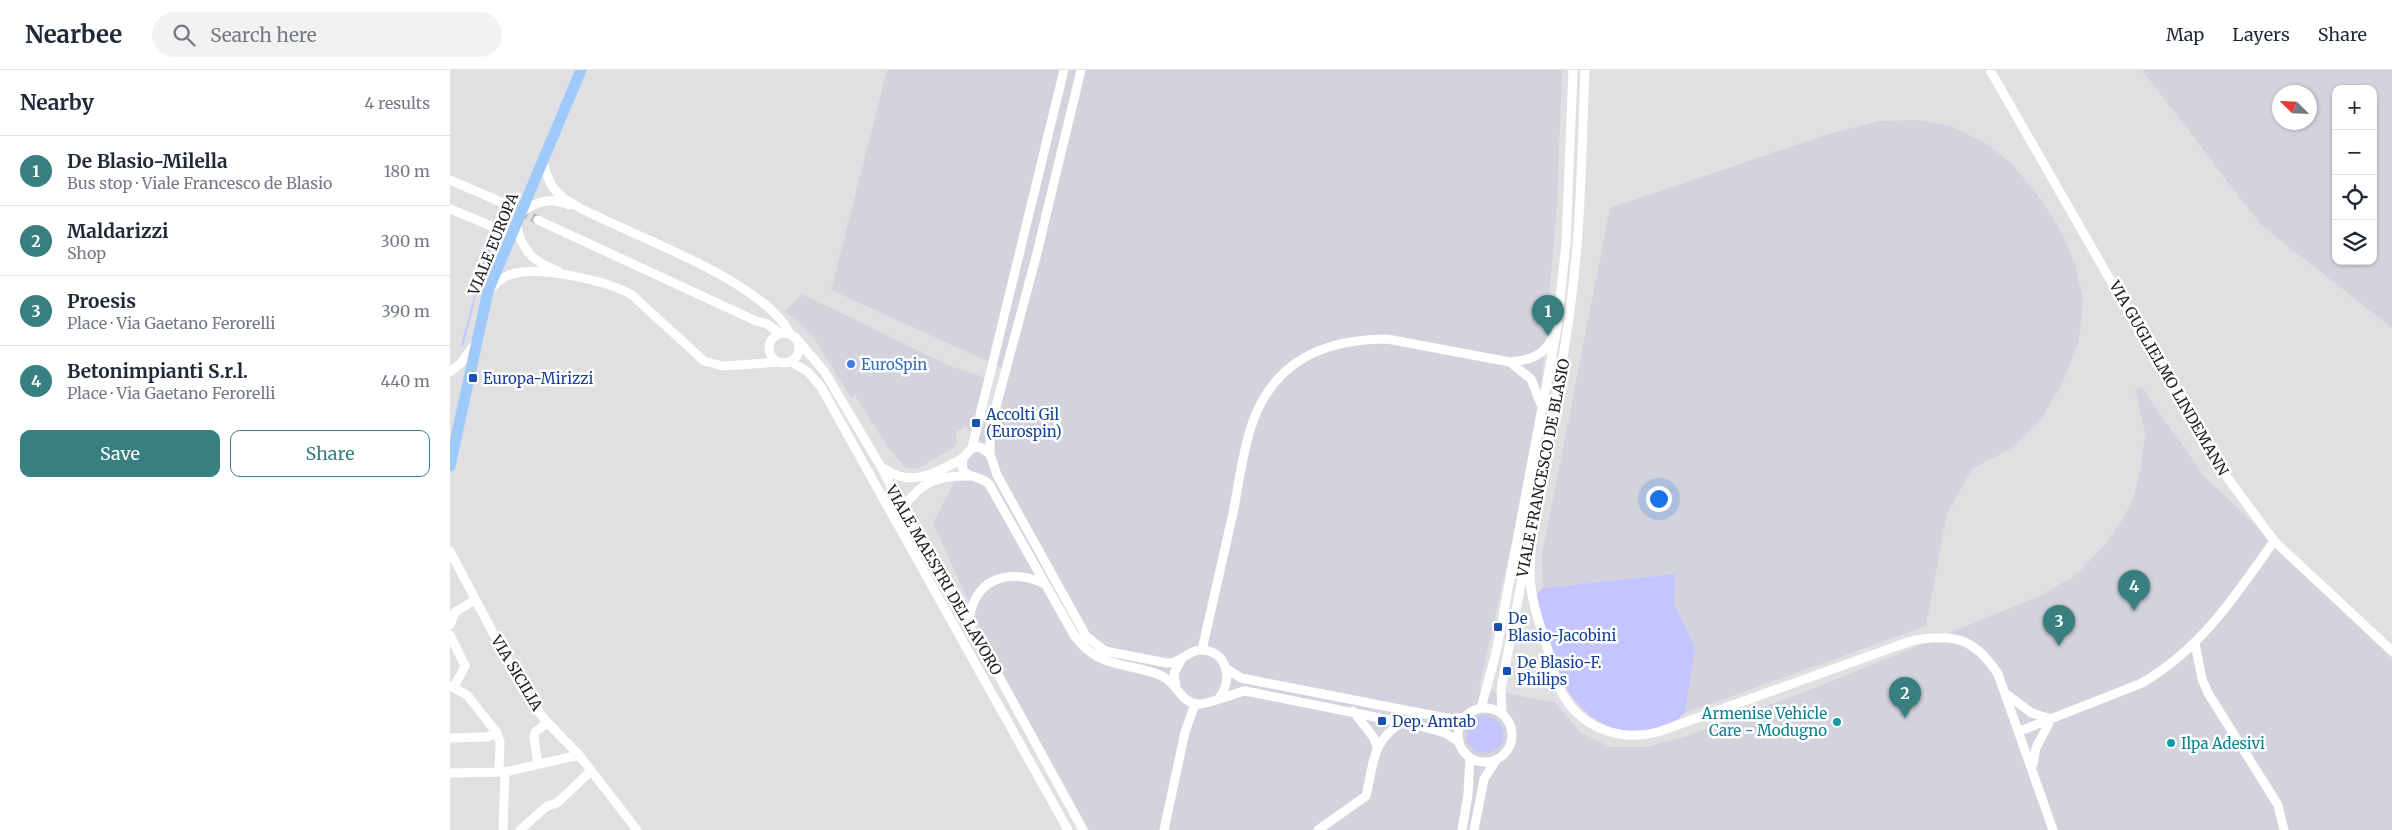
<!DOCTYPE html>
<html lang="en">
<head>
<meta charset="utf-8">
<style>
  body { margin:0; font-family:Merriweather,serif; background:#f2f2f3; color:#1f2937 }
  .controls { position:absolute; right:15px; top:15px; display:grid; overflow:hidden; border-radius:10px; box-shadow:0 1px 4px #0004 }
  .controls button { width:45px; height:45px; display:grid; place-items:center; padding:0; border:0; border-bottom:1px solid #e0e1e3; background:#fff; color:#1f2937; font:25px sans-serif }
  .compass { position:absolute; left:1822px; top:15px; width:45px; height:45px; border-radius:50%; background:#fff; box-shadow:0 1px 4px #0004; rotate:294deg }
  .you { position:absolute; left:1208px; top:428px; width:18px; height:18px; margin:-12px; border:4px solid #fff; border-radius:50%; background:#1a73e8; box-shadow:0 0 0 8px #1a73e833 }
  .badge { display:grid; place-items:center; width:32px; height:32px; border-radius:50%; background:#38807f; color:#fff; font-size:16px; font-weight:700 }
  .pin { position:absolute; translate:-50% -41px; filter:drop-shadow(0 1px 2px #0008) }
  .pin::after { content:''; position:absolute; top:26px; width:18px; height:15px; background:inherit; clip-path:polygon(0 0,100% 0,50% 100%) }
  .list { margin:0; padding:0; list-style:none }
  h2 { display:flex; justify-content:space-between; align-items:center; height:65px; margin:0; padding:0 20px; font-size:21px }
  h2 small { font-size:16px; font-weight:400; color:#747a83 }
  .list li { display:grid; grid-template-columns:32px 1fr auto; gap:15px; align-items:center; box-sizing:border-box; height:70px; padding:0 20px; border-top:1px solid #e0e1e3 }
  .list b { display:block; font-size:19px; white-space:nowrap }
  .list p { margin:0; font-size:16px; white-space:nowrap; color:#747a83 }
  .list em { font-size:16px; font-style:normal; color:#747a83 }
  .actions { display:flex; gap:10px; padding:15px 20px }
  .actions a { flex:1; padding:11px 0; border:1px solid #38807f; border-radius:10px; text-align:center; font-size:18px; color:#38807f }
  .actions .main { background:#38807f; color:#fff }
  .icon { flex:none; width:28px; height:28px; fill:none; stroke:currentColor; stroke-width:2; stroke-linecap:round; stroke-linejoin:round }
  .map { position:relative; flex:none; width:1942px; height:760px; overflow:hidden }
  header { display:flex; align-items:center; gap:30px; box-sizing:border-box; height:70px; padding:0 25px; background:#fff; border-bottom:1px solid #e0e1e3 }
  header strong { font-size:24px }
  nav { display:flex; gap:28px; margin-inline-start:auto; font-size:18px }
  .search { width:350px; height:45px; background:#f2f2f3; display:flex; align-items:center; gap:12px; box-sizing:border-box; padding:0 18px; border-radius:28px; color:#747a83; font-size:19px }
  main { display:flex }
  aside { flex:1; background:#fff }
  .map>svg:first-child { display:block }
  .built { fill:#d2d3dd; fill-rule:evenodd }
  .green { fill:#c4c4fe }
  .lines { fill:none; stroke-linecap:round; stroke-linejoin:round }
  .minor-tunnel { stroke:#bababc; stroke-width:9; stroke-dasharray:9 4.5; stroke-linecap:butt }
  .minor { stroke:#fff; stroke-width:9 }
  .major { stroke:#9ecafb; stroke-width:11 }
  .shop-dot { fill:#3f7fe0; stroke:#fff; stroke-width:2 }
  .transit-dot { fill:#1a4fb4; stroke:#fff; stroke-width:2 }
  .culture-dot { fill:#0f9aa8; stroke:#fff; stroke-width:2 }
  .labels { text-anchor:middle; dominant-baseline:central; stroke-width:5; stroke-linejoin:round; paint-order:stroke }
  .street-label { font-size:15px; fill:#202021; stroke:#fff }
  .shop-label { font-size:15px; fill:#366cbe; stroke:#fff; text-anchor:start }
  .transit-label { font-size:15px; fill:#164399; stroke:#fff; text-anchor:start }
  .culture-label { font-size:15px; fill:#0d838f; stroke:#fff; text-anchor:end }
</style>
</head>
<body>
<header>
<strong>Nearbee</strong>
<div class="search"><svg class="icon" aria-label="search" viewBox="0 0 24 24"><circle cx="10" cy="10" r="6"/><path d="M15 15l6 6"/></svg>Search here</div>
<nav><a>Map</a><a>Layers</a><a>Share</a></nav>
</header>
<main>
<aside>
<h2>Nearby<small>4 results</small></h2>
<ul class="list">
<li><span class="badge">1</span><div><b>De Blasio-Milella</b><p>Bus stop · Viale Francesco de Blasio</p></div><em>180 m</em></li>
<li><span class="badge">2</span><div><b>Maldarizzi</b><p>Shop</p></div><em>300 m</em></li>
<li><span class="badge">3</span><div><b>Proesis</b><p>Place · Via Gaetano Ferorelli</p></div><em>390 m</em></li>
<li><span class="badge">4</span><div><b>Betonimpianti S.r.l.</b><p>Place · Via Gaetano Ferorelli</p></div><em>440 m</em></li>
</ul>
<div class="actions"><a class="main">Save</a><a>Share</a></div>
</aside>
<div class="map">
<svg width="1942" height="760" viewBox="0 0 1942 760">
  <rect width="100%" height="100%" fill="#e0e0e3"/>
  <path class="built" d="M437,0h675l-5,137 -19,218 -59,264 76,13 25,30 30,15h36l41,-11 125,-47 228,-93 37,-22 27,-28 19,-27 11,-23 7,-29 4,-35 -10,-43 6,-2 64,90 33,31 154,151v171h-1303l-92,-166 -64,-141 78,-151 -180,-82z
    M1692,0h250v258l-131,-103zM1886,19h37v172h-37zM1830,22h30v30h-30z
    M1467,50l33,6 34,16 28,22 31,38 19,31 13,32 8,34 -4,42 -17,43 -23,38 -29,27 -38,20 -25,45 -21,112 -241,87 10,-65 -21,-45 2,-29 -133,14 -1,-34 68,-346 216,-73 53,-14z
    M352,224l148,72 37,12 -14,52 -4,1 -3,-5 -10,6 1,7 -2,8 -38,22 -11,-1 -17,-19 -34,-53 -4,2 -39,-63 -27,-24z"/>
  <path class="green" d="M41,165l7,2 -20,51 -15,59 -2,-2z
    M1226,504l-2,29 21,45 -10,65c-15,13 -24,17 -44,18 -24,2 -45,-7 -61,-25 -5,-5 -11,-12 -14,-19 -7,-13 -31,-78 -29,-90 0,-5 3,-6 6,-9z
    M1030,646c18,-3 29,14 20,30l-11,7 -14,-2 -8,-10 1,-15z"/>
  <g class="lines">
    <path class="minor-tunnel" d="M58,135l30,15"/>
    <path class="minor" d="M631,0l-45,187 -46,172v25l7,21 89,161 19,15 62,12c14,1 21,-14 36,-13 25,2 30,31 16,48
      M1540,0l220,384 64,87 118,110
      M93,92c3,9 5,20 12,28 12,14 36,23 52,31 49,23 160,65 183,113
      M0,110l58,25
      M0,139l61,25
      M71,143c16,-12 29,-16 48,-8
      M88,150l218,101 11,3 14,10
      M66,153c5,27 17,39 42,48
      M40,219c6,-5 11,-11 19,-14 28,-10 97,5 123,20l72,66 19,5 59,-4
      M319 278a15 15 0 1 1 30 0a15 15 0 1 1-30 0Z
      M345,267l29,34 57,96 39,75 81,138 82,150
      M340,291l18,11 13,15 247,443
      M1060,292l21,17 11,28
      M0,302l11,-9 14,-19
      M522,378l92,-378
      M540,384l-10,-7 -8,1 -9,10c-4,23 15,15 26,26l85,151c18,25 37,28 66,34 9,2 18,4 25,9 13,8 16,24 32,26 10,1 34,-10 48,-13l175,35 25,7 14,9
      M431,397c6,3 12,7 18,9 20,7 47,-8 64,-18
      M452,439c19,-27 35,-34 67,-33
      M1084,443c-1,20 -4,41 -4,61 0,23 9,48 16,70 5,15 8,32 15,47 19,37 58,51 97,41l253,-91c41,-8 63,-4 87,33l55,156
      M1083,447c16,-83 34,-166 42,-250 7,-66 7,-131 10,-197
      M0,481l73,139 22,30 34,35 58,75
      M0,555l5,-13 20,-12
      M519,555c2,-45 38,-59 76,-41
      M0,565l15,31 -11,21
      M1745,573l7,36 6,14 70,112 6,25
      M752,580c10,-46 21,-91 31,-137 6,-29 9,-59 18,-86 21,-65 71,-88 136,-88l123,23c20,-2 34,-6 43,-25
      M777,599l14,9 210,41 14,-2
      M0,616l17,9 30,38 3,9 -1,30
      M726,617l-2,-14 7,-13
      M1556,624l26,19 19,6 -15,29 -3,16
      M1008 665a27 27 0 1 1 54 0a27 27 0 1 1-54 0Z
      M1031,638l15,-55 61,-325 9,-85 7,-173
      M903,641l21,27 3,9
      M1052,644l-1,-25 26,-137
      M1570,661l122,-48c59,-34 94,-88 132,-142
      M0,668l37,-1 10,-4
      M88,694l-4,-26 1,-6 9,-7 1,-5
      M0,703l55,-1 74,-17
      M53,760l2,-58
      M70,760l27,-24 10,-3 34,-32
      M714,760l21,-98 10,-28
      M868,760l48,-34c8,-33 5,-55 37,-74
      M1012,760l6,-35 2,-37
      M1024,760l10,-51 12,-19"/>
    <path class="major" d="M0,396l38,-175 93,-221"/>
  </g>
  <circle class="shop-dot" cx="401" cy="294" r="5"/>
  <g class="transit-dot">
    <rect x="18" y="303" width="10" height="10" rx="2.5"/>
    <rect x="521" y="348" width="10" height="10" rx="2.5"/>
    <rect x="1043" y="552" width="10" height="10" rx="2.5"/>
    <rect x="1052" y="596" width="10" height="10" rx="2.5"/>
    <rect x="927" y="646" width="10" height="10" rx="2.5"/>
  </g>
  <g class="culture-dot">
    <circle cx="1387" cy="652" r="5"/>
    <circle cx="1721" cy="673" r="5"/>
  </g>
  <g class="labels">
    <g class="street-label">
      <text transform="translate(43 174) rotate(-68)">VIALE EUROPA</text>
      <text transform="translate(1719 308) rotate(60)">VIA GUGLIELMO LINDEMANN</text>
      <text transform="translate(1093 398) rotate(-79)">VIALE FRANCESCO DE BLASIO</text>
      <text transform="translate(494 510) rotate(60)">VIALE MAESTRI DEL LAVORO</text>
      <text transform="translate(67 603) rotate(59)">VIA SICILIA</text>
    </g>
    <g class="shop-label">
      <text x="411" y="294">EuroSpin</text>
    </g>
    <g class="transit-label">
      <text x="33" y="308">Europa-Mirizzi</text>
      <text x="536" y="344">Accolti Gil<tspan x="536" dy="17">(Eurospin)</tspan></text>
      <text x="1058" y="548">De<tspan x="1058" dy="17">Blasio-Jacobini</tspan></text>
      <text x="1067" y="592">De Blasio-F.<tspan x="1067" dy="17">Philips</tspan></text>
      <text x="942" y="651">Dep. Amtab</text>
    </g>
    <g class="culture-label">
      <text x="1377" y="643">Armenise Vehicle<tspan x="1377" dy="17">Care - Modugno</tspan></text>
      <text x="1731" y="673" text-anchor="start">Ilpa Adesivi</text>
    </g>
  </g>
</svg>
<div class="controls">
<button>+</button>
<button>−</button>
<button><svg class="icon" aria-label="locate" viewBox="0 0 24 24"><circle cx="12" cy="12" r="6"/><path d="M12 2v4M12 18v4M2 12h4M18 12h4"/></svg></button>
<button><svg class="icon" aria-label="layers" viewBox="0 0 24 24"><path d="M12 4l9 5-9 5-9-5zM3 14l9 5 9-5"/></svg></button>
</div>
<svg class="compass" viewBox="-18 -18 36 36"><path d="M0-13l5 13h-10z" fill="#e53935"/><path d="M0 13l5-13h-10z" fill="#747a83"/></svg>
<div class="you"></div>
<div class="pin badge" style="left:1098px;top:266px">1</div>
<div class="pin badge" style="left:1455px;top:648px">2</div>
<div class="pin badge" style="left:1609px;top:576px">3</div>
<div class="pin badge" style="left:1684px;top:541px">4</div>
</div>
</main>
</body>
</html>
